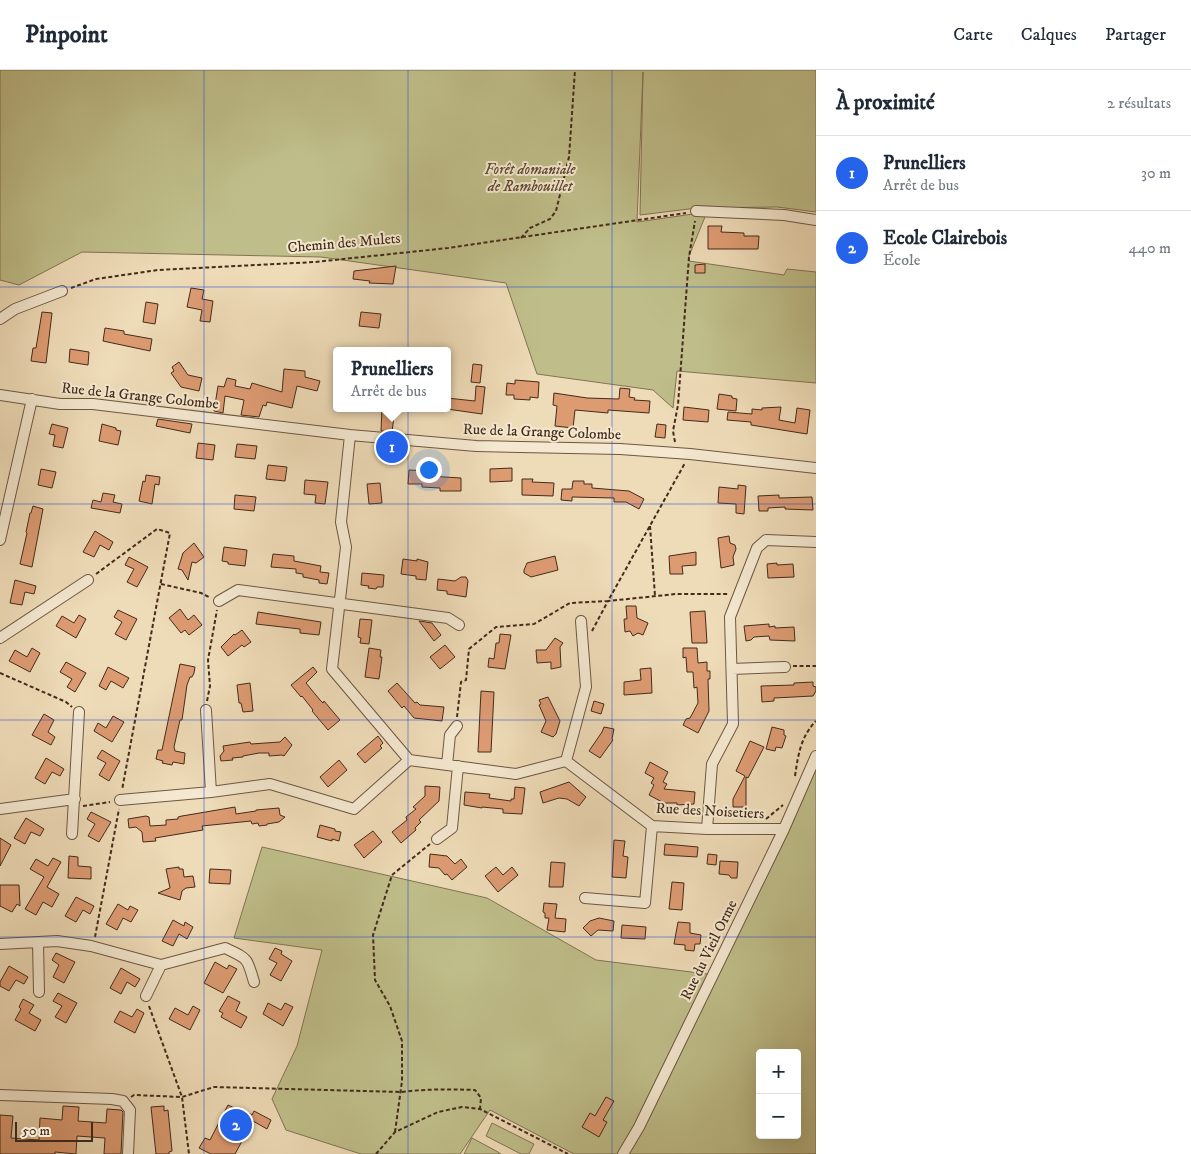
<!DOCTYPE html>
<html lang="fr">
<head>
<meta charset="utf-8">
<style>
  body { margin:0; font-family:"IM FELL DW Pica",serif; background:#f2f2f3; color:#1f2937 }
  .controls { position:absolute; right:15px; bottom:15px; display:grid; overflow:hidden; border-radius:5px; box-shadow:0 5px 20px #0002 }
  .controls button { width:45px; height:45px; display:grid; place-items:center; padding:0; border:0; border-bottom:1px solid #e0e1e3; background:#fff; color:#1f2937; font:25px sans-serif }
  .scale { position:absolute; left:15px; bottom:12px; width:78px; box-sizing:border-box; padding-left:5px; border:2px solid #442b1b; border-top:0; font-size:14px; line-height:18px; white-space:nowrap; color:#442b1b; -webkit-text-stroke:4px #f4e8d0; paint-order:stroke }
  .you { position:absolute; left:428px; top:399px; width:18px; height:18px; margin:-12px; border:4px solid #fff; border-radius:50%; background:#1a73e8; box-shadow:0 0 0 8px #1a73e833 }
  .badge { display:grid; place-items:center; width:32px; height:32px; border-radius:50%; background:#2563eb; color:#fff; font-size:16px; font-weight:700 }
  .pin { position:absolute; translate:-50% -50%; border:2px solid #fff; box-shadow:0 1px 5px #0006 }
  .popup { position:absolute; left:333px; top:277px; width:118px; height:65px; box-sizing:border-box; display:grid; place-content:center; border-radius:5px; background:#fff; filter:drop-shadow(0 1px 4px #0005); font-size:16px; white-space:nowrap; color:#747a83 }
  .popup b { font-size:19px; color:#1f2937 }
  .popup::after { content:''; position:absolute; left:50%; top:100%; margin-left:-10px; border:10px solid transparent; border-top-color:#fff }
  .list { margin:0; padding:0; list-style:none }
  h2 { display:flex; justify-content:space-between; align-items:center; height:65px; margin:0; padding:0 20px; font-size:21px }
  h2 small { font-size:16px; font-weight:400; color:#747a83 }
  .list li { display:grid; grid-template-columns:32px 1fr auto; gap:15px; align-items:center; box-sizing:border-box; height:75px; padding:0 20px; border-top:1px solid #e0e1e3 }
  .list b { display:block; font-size:19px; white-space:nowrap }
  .list p { margin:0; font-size:16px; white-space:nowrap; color:#747a83 }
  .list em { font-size:16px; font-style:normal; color:#747a83 }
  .map { position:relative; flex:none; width:816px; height:1084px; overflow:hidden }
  header { display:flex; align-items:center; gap:30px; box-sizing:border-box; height:70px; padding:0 25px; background:#fff; border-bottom:1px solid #e0e1e3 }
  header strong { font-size:24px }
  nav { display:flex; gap:28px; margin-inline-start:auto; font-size:18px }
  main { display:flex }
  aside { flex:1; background:#fff }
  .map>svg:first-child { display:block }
  .green { fill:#bfbe8a; stroke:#827452; fill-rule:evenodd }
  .building { fill:#dd9b72; stroke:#442b1b }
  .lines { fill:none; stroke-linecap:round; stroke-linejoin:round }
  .minor-casing { stroke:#6e5742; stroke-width:12 }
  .path { stroke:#442b1b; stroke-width:2; stroke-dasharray:4 2.5; stroke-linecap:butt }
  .minor { stroke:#f4e8d0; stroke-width:10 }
  .grid { fill:none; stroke:#1d4ed8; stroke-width:1; stroke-opacity:0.55 }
  .labels { text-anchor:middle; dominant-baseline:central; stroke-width:4; stroke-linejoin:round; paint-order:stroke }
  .park-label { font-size:15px; font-style:italic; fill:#5d4831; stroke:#f4e8d0 }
  .street-label { font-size:15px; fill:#442b1b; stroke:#f4e8d0 }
</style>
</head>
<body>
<header>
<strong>Pinpoint</strong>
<nav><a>Carte</a><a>Calques</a><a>Partager</a></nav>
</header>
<main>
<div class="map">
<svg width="816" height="1084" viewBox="0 0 816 1084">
  <rect width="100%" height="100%" fill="#eedbb7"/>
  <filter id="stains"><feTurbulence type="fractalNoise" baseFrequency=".004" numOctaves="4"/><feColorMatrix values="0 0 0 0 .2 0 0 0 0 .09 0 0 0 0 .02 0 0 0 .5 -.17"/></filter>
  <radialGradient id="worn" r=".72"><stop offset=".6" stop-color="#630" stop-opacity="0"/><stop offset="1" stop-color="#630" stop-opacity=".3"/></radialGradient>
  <path class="green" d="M0,0h816v142l-39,-5 -80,1 -57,7 3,-143 -6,150 70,-10 -18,44v5l95,14 3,-6 29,3v111l-139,-12 -4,37 -20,-18 -116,-16 -31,-91 -185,-26 -239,-5 -63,33 -19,-5z
    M816,693v391h-242l-84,-44 -30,44h-99l-75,-24 -14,-31 25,-53 25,-96 -88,-12 28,-91 225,51 109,62 119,15zM760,983h37v82h-37z
    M492,1053l42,21 -5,10h-8l-35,-18z
    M472,1068l26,14 3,2h-37z"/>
  <path class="building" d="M708,156h14l-1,6 23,1v3h15l-1,13h-50z
    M705,194v9h-10v-8z
    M396,196l-3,18 -24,-1 1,-2 -17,-2 1,-8z
    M191,218l13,2 -2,9 11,2 -3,21 -10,-1 2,-11 -15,-3z
    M146,232l12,2 -3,20 -12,-2z
    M42,242l10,1 -6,50 -15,-2 2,-13h3z
    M361,242l20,2 -2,14 -20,-2z
    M105,258l19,3v3l28,5 -2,12 -47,-10z
    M70,279l19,3 -1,13 -19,-3z
    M179,292l9,13 14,3 -3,13 -18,-4 -10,-14 3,-2 -2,-4z
    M473,294l9,1 -2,18 -9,-1z
    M284,299l21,2v6l15,4 -3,10 -20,-5 -5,22 -25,-6 -1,4 -3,-1 -4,12 -18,-2 3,-15 -19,-4 -2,17 -9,-2 4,-25 6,1 3,-9 9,2 -1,6 15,3 2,-6 30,9z
    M515,310l24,2 -1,16 -8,-1v3l-16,-1v-4h-8l1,-12 8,1z
    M476,316l9,1 -3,27 -35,-5v-11l28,3z
    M620,318l10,1 -1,8 6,1 -1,2 16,1 -1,12 -41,-3v3l-33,-3 -2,18 -18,-2 2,-20 -4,-1 1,-12 33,5 32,1z
    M719,324l13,2v2l5,1 -1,12 -19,-2z
    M684,337l25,3 -1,12 -25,-2z
    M781,337l-2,13 16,3 2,-15 13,2 -3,24 -56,-9v-3l-24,-2 1,-8 24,2v-5l10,1v-2z
    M382,338h13l-3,24 -11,-1z
    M158,349l34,5 -2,9 -34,-7z
    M52,354l16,4 -5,20 -10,-2 2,-11 -6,-1z
    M102,354l14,4v2l5,1 -3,14 -19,-4z
    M657,354l9,1 -1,13 -10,-1z
    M198,373l17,2 -2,15 -17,-2z
    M237,374l20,2 -2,13 -20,-2z
    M268,395l19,2 -2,14 -19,-2z
    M512,398v13l-22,1v-13z
    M41,399l15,3 -4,16 -14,-3z
    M409,400l20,1v5l32,2v13h-21v-3l-18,-1v-3h-14z
    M146,405l14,2 -1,8 -4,-1 -3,20 -13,-3 4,-20 2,1z
    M522,409h11l-1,3 22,1 -1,13 -31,-1z
    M305,410l23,2 -3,22 -10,-1 1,-8 -12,-1z
    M573,411h11v3h8v4l37,3 15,8 -5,10 -13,-7h-12v-4l-42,-1v4l-11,-1 1,-11h10z
    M380,413l2,20 -13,1 -2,-20z
    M738,415l8,1 -2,28 -8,-1v-9l-18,-1 1,-16 19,2z
    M103,423l12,2 -2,7 9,2 -2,9 -29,-5 2,-8 8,2z
    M235,425l21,2 -2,14 -20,-2z
    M779,425v3l33,-1 1,13 -28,-1v-2l-17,1v3h-9l-1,-15z
    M33,436l10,3 -11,58 -12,-3 7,-31 -1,-1 4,-19h1z
    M95,461l18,11 -4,8 -9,-5 -6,12 -11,-5z
    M729,466l1,7 5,2 1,4 -3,8 1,8 -13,3 -3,-30z
    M194,473l10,14 -8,6 -4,-1 -4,18 -6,-10 -4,-1 5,-16z
    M224,477l23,3 -2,16 -17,-2v-2l-6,-1z
    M696,482v13l-14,1 1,8h-13l-1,-18z
    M273,484l21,2v5l27,5 -1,6 9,1 -2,11 -8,-1v-3l-16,-3v-3l-7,-1v-4l-25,-2z
    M555,486l3,14 -27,7 -7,-4v-3l3,-7z
    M129,487l19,10 -11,20 -10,-5 7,-13 -9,-4z
    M403,489l14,2v-2l11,3 -2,18 -10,-1v-3l-15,-2z
    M777,493v2l16,-1 1,13 -26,1 -1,-14z
    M362,503l22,2 -1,12h-6l-1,2 -8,-1 1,-2 -8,-1z
    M461,507h5l2,4 -2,16 -19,-3v-3l-10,-1 1,-11 17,2z
    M15,510l21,6 -2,8 -9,-2 -3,13 -12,-2z
    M626,536h10l1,12 11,5 -5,12 -5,-2 -5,3 -3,-5 -5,1 -1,-13h3z
    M180,539l8,11 6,-5 8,10 -13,10 -4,-5 -4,3 -12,-15z
    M118,540l19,9 -11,21 -11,-6 7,-12 -8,-5z
    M705,541l2,32h-15l-2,-31z
    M258,542l63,10 -2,13 -19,-2v-4l-44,-5z
    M79,545l7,4 -10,19 -20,-12 6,-10 12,7z
    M360,549l12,1 -3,24 -9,-1 1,-5 -3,-1z
    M419,551l13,2 9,12 -7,6z
    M769,554v3l6,-1v2l19,-1 1,14 -25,-1 -1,-4 -15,1 -3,3 -5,1 -2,-15z
    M242,560l9,12 -7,5 -2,-2 -14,11 -7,-9 13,-13 1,1z
    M500,564l11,1 -6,34 -17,-2 1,-9 5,1 2,-16h3z
    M555,568l8,5 -3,4 1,20 -10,2v-7l-14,1 -1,-13h10z
    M445,575l10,12 -15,12 -10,-12z
    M32,578l8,5 -10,19 -21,-11 6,-11 12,7z
    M369,578l12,2 -1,7h2l-3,22 -14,-2z
    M683,578h14l1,15 9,-1v9h3v8h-2l1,32 -11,22 -15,-8 3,-6 4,-1 8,-15 -1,-16 -3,1 -1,-16h-6l-1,-15 -3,1z
    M66,592l20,11 -11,19 -8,-5 5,-8 -12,-7z
    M180,594l15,3 -1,6 -2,4h-2l-3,8 -5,35h-2l-6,27 1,4 10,2 -1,11 -11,-2 -1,3 -10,-2 1,-2 -7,-2 2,-9h4z
    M108,597l21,11 -6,10 -12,-7 -5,9 -7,-4z
    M313,597l4,5 -11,11 14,17 3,3 1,-2 16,19 -12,10 -16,-19 1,-1 -11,-14 -1,1 -10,-12z
    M651,598l1,25 -28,2v-13l17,-2 -1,-11z
    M813,612v4l3,1v4l-3,5 -39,2v3l-12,1 -1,-16 33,-1v-2z
    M250,613l3,28 -10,1 -2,-9h-2l-2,-18z
    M397,613l18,20 2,-1 3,3 24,2 -2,14 -28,-3 -10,-12 -2,2 -14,-17z
    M481,621l13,1 -3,60h-13z
    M548,627l12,24 -4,13 -3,3 -12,-5 5,-11 -7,-16 2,-1 -2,-4z
    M594,631l10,3 -3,10 -10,-3z
    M44,644l10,6 -6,12 7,5 -4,8 -19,-10z
    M113,646l11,6 -12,20 -18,-11 4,-8 8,5z
    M604,657l10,2 -2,10 1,1 -13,18 -11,-7 13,-19z
    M772,657l12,3v5l2,1 -4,12 -6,-1 -1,4 -9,-2z
    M378,666l5,7 -3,3 2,2 -17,15 -8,-9z
    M285,667l7,8 -8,11 -2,-1 -13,1v-3h-10l-16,3v1l-11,1 1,2 -12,1 -1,-5 4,-5 -1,-5 27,-4 1,2 29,-2z
    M750,671l14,6 -16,31 -2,-1v30h-13v-8l12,-23 -9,-5z
    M102,680l18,11 -11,20 -10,-6 7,-12 -9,-5z
    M46,688l18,11 -4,7 -8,-4 -7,12 -10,-6z
    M339,690l8,10 -19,17 -8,-10z
    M650,692l18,10 -5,10 4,2 -3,5 31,3 -1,12 -17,1v-2h-13l-15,-8 5,-10 -3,-2 3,-5 -9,-5z
    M569,712l17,15 -7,9 -12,-7 -8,-1 -16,5 -3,-11z
    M425,716l15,1 -1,14 -20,19 2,2 -6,6 1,2 -15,13 -9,-11 15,-12 -1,-3 10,-8 -3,-2 12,-11z
    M515,717l10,1 -3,26 -19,-1v-4l-21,-2v1l-18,-3 1,-13 25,2 -1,4 22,3v-2h3z
    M235,737l1,7 20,-3v-1l23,-2 1,7 5,2 -6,5 -12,2v1l-8,1 -1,-3 -6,1 -1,-3 -49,5 1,4 -48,8 1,3 -13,1 -1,-10 -6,-5 -7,1 -1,-9 18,-3 3,1 1,9 16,-1v-5l12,-1v-2l4,-1z
    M91,742l20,10 -12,20 -11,-6 7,-12 -8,-5z
    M26,748l18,11 -4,7 -9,-4 -6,12 -11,-6z
    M320,755l15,4v2l6,1 -2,9 -7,-2v2l-15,-4z
    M373,761l9,11 -18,16 -10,-13z
    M0,768l11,7 -11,21z
    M614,770l11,1 -2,15 5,1 -2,21 -14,-1z
    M665,774l33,3 -1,10 -33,-2z
    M430,784l17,2 8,8 6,-5 6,8 -15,13 -5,-6 -2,1 -6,-7 -10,-1z
    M708,784l9,1 -1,10 -9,-1z
    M69,786l9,1v9l13,1v12l-23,-1z
    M53,788l8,4 -14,25 12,7 -7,13 -9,-5 -7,13 -11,-6 19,-32 -14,-8 6,-10 12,7z
    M720,791l18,1 -1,16h-6l-2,-3 -10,-1z
    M551,792l14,1 -2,24h-14z
    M179,797v2h4l1,8 9,-1 2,11 -9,1 -4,3 -2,9 -22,-7 12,-5 -4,-19z
    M496,797l7,8 9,-8 6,8 -20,17 -13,-16z
    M210,799l21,1 -1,14 -21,-1z
    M672,812l12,1 -2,27 -13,-1z
    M0,815h19l1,21 -3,-2 -5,8 -12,-6z
    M76,827l18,9 -4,8 -7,-4 -7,12 -11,-6z
    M544,833l13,1 -2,14 11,1 -1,13 -18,-2 2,-12h-4v-5l-2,-1z
    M118,834l10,6 2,-4 8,4 -7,12 -8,-4 -6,12 -11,-6z
    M599,848l15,3 -1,10 -15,-1 -7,6 -8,-8 7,-7z
    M173,850l11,6 1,-4 8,5 -6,12 -8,-5 -6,12 -11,-5z
    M678,852l12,1v10l11,2 -1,9h-5l-1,7 -9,-1v-5l-11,-1z
    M622,855l24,2 -1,12 -24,-1z
    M275,878l7,3 -1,3 11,7 -11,20 -11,-6 7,-12 -8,-4z
    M56,883l19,9 -11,21 -11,-6 6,-12 -7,-5z
    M215,892l12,7 2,-4 8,4 -14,24 -19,-10z
    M9,896l19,11 -4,7 -8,-4 -7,11 -9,-5v-4z
    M121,898l19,11 -5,8 -8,-5 -6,12 -11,-6z
    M58,923l19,10 -11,20 -11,-6 7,-11 -9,-5z
    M228,926l12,6 -4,9 11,6 -6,11 -20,-11 2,-4 -4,-2z
    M23,929l11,6 -5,8 12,7 -6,11 -20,-11 6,-11 -2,-2z
    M268,933l13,7 4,-7 8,4 -10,19 -20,-12z
    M193,936l7,4 -10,20 -21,-11 6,-11 13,7z
    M137,939l7,4 -9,20 -21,-11 6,-11 12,6z
    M606,1027l8,4 -11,19 4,2 -8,15 -17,-10 8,-14 5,3z
    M228,1035l11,5 1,-2 12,7 2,-4 17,9 -4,9 -14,-8 -18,33h-24l-12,-6 6,-10 5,2z
    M63,1036l16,1 -1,14 28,2 1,-14 14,1 2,2 -2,42h-17l1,-16 -28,-2 -1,18 -21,-2v2h-55v-39l13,1 -2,22 28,2 1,-22 22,2z
    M164,1036v5l4,-1 4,41 -3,1v2h-13l-5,-47z"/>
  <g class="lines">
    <defs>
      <path id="minor" d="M696,141l88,4 32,5
        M0,249l15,-10 47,-18
        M0,325l60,9h33l257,31 126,11 144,3 70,5 126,14
        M350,365l-9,87 5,25 -14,122 77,91
        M0,470l32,-141
        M219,531l19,-11 210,28 11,7
        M0,568l88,-58
        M732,599l53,-2
        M206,640l5,82
        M566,691l20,-74 -5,-66
        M447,695l3,-30 7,-9
        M120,730l91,-8 59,-8 84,25 55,-49 107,14 50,-13 86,65 55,3h77
        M0,739l75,-10
        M707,759l5,-65 21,-40 -3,-107 27,-69 9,-8 50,2
        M72,764l7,-122
        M437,769l15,-11 6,-62
        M585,828l60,5 7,-77
        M38,872l1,50
        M0,874l57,-3 34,5 70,19 64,-17c23,11 22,9 29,34
        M146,926l15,-31
        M0,1025l112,4 11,2 7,9 -2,44
        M623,1084l16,-27 145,-298 32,-73"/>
    </defs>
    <use href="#minor" class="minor-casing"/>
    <path class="path" d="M521,168l9,-10 20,-9 6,-8 13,-54 6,-87
      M71,218l25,-9 62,-9 157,-8 133,-14 238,-35
      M675,372l-2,-11 5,-26 11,-148 6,-36
      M650,456l5,70
      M96,504l61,-45 13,4 -48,257
      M161,514l40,9 8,4
      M592,561l16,-30 68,-7h53
      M793,596h23
      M0,603l66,29 6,5
      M207,631l3,-15 -2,-26 9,-50
      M457,647l4,-35 5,-2 3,-31 27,-22 38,-3 36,-21 38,-2 77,-138
      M795,706c3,-21 6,-40 21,-55
      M83,736l27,-4
      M766,749l17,-14
      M95,867l24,-128
      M149,936l33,91 7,57
      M131,1027l3,-2 48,2 32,-10 187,5c25,-3 48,-3 74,-2l6,8 -1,11
      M395,1062l7,-51v-40l-12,-35 -15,-26 -2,-45 19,-60 38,-31
      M376,1084l19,-22 43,-20 24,-5 18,2 88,45"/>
    <use href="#minor" class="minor"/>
  </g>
  <path class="grid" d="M204,0v1084M408,0v1084M612,0v1084M0,217h816M0,434h816M0,650h816M0,867h816"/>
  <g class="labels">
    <g class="park-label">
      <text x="530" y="99">Forêt domaniale<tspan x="530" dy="17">de Rambouillet</tspan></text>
    </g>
    <g class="street-label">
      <text transform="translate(344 173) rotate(-5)">Chemin des Mulets</text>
      <text transform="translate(140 326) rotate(6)">Rue de la Grange Colombe</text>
      <text transform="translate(542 362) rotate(2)">Rue de la Grange Colombe</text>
      <text transform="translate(710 741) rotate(3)">Rue des Noisetiers</text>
      <text transform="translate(709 880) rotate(-64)">Rue du Vieil Orme</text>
    </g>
  </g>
  <rect width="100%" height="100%" filter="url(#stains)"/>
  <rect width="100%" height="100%" fill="url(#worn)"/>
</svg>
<div class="controls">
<button>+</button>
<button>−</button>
</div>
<div class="scale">50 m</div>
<div class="you"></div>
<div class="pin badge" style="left:392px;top:377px">1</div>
<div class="popup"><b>Prunelliers</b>Arrêt de bus</div>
<div class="pin badge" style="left:236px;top:1055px">2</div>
</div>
<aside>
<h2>À proximité<small>2 résultats</small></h2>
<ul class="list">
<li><span class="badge">1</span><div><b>Prunelliers</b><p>Arrêt de bus</p></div><em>30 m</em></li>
<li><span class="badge">2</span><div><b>Ecole Clairebois</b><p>École</p></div><em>440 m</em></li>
</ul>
</aside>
</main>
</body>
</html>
